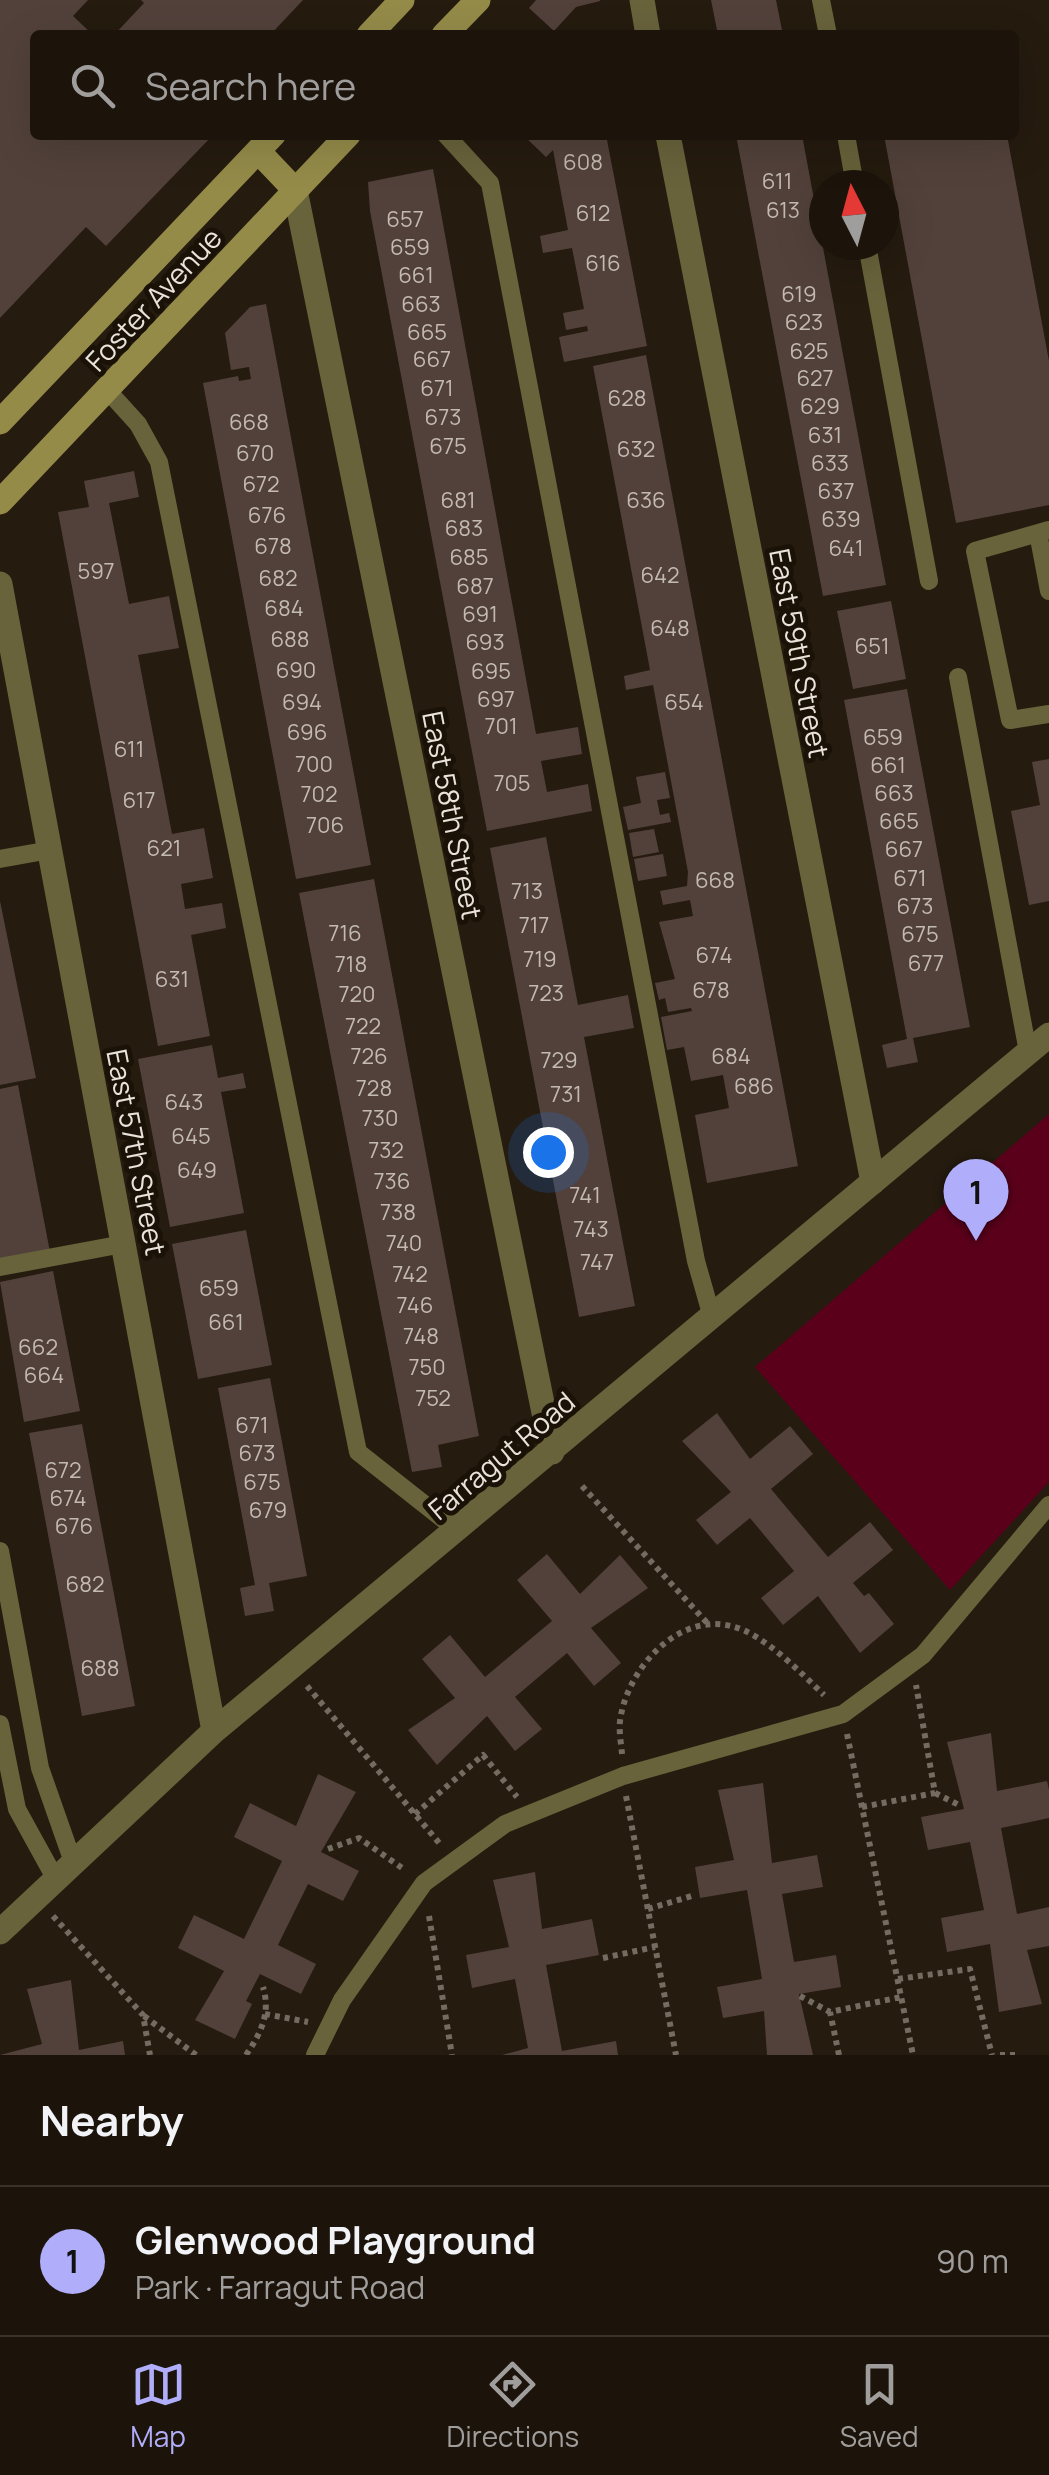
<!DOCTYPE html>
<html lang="en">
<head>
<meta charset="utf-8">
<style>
  body { margin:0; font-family:Manrope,sans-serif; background:#251d14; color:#f1f3f6 }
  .compass { position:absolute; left:809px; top:170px; width:90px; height:90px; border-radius:50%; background:#1c140b; box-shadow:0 10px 40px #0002; rotate:354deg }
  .you { position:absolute; left:548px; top:1152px; width:35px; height:35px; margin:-25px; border:8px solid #fff; border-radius:50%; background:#1a73e8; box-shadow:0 0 0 15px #1a73e833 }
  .badge { display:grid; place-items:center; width:65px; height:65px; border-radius:50%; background:#b0aefa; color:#111; font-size:32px; font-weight:700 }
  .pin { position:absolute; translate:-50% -82px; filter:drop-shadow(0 2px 5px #0008) }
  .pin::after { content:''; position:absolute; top:52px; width:35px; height:30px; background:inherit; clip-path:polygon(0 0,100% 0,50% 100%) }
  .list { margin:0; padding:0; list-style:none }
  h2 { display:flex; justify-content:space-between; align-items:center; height:130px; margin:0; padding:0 40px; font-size:42px }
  h2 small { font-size:32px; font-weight:400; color:#a09e9d }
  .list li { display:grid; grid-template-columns:65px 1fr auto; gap:30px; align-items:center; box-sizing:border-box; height:150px; padding:0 40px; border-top:2px solid #3a332c }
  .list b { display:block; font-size:38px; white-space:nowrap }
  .list p { margin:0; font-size:32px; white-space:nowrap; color:#a09e9d }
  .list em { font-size:32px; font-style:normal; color:#a09e9d }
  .icon { flex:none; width:55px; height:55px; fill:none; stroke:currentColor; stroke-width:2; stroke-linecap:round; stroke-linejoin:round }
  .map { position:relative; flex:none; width:1049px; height:2055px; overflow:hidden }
  .search { position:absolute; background:#1c140b; box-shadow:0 10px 40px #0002; left:30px; right:30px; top:30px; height:110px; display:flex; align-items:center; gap:25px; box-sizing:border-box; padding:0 35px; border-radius:10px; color:#a09e9d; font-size:38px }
  .sheet { height:280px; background:#1c140b }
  nav { display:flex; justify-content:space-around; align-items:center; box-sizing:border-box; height:140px; border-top:2px solid #3a332c; background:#1c140b; font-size:28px; color:#a09e9d }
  nav a { display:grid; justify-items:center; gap:5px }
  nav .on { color:#b0aefa }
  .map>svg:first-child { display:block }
  .green { fill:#5b001b }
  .building { fill:#52413b }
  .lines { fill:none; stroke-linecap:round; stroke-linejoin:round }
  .path { stroke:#746c61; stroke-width:6; stroke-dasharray:5 5; stroke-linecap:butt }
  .lane { stroke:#68633b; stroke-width:18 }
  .street { stroke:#68633b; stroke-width:25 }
  .secondary { stroke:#948b49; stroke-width:25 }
  .labels { text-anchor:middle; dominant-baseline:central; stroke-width:10; stroke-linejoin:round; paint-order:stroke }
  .number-label { font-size:22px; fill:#c3bab3 }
  .street-label { font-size:28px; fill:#e9e3db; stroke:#1b1207 }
</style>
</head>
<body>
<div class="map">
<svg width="1049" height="2055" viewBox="0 0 1049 2055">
  <rect width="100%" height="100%" fill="#251b0f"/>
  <path class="green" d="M1049,1114v368l-99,108 -195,-223z"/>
  <path class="building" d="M0,0h88l-15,16 20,19h-58v100h178l-107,111 -20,-19 -86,91z
    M141,0h162l-33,35h-156l30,-32z
    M536,0h64v1l-24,6 -22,24 -25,-23z
    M711,0h65l7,35h-65z
    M523,135h83l41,211 -83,16 -5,-25 29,-6 -1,-5 -21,4 -3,-17 21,-4 -12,-61 -29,5 -3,-17 28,-6 -15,-80 -7,7z
    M736,135h66l84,450 -63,11z
    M884,135h123l42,226v144l-93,18z
    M433,169l103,565 42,-7 4,27 -41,7 6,31 41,-8 4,27 -105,20 -117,-620 -2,-29z
    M266,304l105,561 -75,14 -93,-496 35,-7 1,5 12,-2 -2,-12 -18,3 -6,-37 25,-26z
    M646,355l152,811 -91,17 -12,-68 34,-7 -6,-33 -32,6 -7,-34 -17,3 -6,-33 31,-6 -1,-3 -23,4 -3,-14 -6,2 -4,-17 20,-4 -16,-57 34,-6 -3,-16 -27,5 -3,-14 27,-5 1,-14 -35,-187 -27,5 -2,-14 26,-6 -57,-304z
    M134,471l5,26 -30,6 20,101 40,-8 10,52 -41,7 34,179 32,-6 9,50 -32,6 4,25 37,-6 4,25 -35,7 19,101 -52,10 -100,-534 31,-5 -5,-26z
    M891,601l15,78 -53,10 -16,-78z
    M907,689l63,338 -57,11 5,24 -31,6 -5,-23 25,-6 -63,-339z
    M1049,759v142l-20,4 -18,-94 29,-6 -8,-43z
    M665,772l5,26 -13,2 3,15 9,-2 2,9 -43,8 -5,-23 18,-4 -5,-26z
    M654,829l5,23 -26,5 -4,-24z
    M546,837l32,168 50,-10 6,33 -50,9 51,269 -56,11 -89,-469z
    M663,854l4,22 -29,5 -4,-22z
    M374,879l105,557 -41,9 4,22 -30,5 -113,-579z
    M0,901l36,177 -36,7z
    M212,1045l6,33 25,-5 3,15 -25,4 23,121 -74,14 -32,-168z
    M18,1085l32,167 -50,10v-173z
    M246,1230l26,135 -74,14 -26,-135z
    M53,1271l27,140 -56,11 -24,-140z
    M270,1378l37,198 -38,7 5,28 -29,5 -5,-28 15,-3 -37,-197z
    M717,1413l33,46 40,-33 23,28 -42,35 57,68 42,-35 23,28 -40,33 11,13 5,-3 25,31 -34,29 -42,-57 -35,29 -22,-27 33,-27 -44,-53 -33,27 -21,-25 35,-28 -49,-51z
    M82,1424l53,282 -53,10 -53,-283z
    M547,1554l33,40 40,-39 28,33 -57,40 30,35 -27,23 -27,-33 -52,44 27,32 -27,22 -28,-35 -50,49 -29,-35 47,-32 -33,-39 28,-24 35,42 67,-56 -35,-41z
    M991,1733l6,58 50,-10 2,9v28l-48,10 16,86 32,-7v39l-22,4 15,54 -43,8 -9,-68 -43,8 -6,-34 43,-8 -14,-68 -42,8 -7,-33 43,-8 -17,-67z
    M318,1774l38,18 -35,60 38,19 -16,30 -35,-17 -30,61 38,19 -15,30 -41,-20 -14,27 6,3 -17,35 -40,-19 29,-49 -46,-23 16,-33 50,24 38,-78 -48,-24 16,-34 46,23z
    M763,1783l9,80 45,-8 6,32 -41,7 12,68 42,-7 5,32 -42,7 14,61h-46l-3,-44 -41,7 -6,-31 45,-8 -15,-89 -47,8 -5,-31 39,-7 -16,-70z
    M535,1872l7,57 50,-10 7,36 -53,10 16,86 54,-10 2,14h-116l26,-7 -13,-69 -43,9 -6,-33 43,-8 -16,-67z
    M71,1980l8,70 44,-9 2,14h-125l42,-11 -15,-55z"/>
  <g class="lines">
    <path class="path" d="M582,1486l127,139
      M307,1686l133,158
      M847,1734l66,321
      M622,1754c-1,-12 -4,-27 -1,-39 9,-48 57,-102 110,-89 32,7 70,47 93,69
      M935,1793l24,12
      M626,1796l50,259
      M862,1807l73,-14 -19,-108
      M415,1814l68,-59 34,42
      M328,1849l31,-11 46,32
      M648,1909l47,-14
      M53,1916l90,99 7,40
      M429,1916l23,139
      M603,1958l52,-11
      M898,1979l72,-10 22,86
      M800,1996l30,16
      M265,2014l43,8
      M144,2016l52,39
      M246,2055c15,-22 25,-42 17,-68
      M839,2055l-9,-43 71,-15
      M1000,2055h17"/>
    <path class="lane" d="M821,0l7,35
      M446,135l44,48 206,1078 16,56
      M846,135l9,50
      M867,245l62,336
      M108,391l30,33 21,38 199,990 99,78
      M1049,530l-74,21 35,169 39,-6
      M1038,533l11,58
      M958,677l70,375
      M0,859l50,-9
      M0,1267l123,-23
      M0,1551l40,217 33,94
      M0,1724l17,85 38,69
      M315,2055l27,-55 82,-117 81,-59 118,-48 220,-62 80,-59 126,-150"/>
    <path class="street" d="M642,0l6,35
      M668,135l205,1047
      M295,190l257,1262
      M0,584l214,1147
      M0,1932l214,-201 835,-696"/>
    <path class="secondary" d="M369,35l33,-35
      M444,35l34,-35
      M258,151l37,39
      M0,422l273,-287
      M0,502l348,-367"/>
  </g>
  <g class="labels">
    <g class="number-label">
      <text x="583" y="162">608</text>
      <text x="777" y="181">611</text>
      <text x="783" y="210">613</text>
      <text x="593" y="213">612</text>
      <text x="405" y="219">657</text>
      <text x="410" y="247">659</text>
      <text x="603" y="263">616</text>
      <text x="416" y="275">661</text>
      <text x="799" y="294">619</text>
      <text x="421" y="304">663</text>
      <text x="804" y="322">623</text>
      <text x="427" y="332">665</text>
      <text x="809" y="351">625</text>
      <text x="432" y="359">667</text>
      <text x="815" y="378">627</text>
      <text x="437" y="388">671</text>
      <text x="627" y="398">628</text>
      <text x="820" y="406">629</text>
      <text x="443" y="417">673</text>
      <text x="249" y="422">668</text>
      <text x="825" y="435">631</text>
      <text x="448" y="446">675</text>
      <text x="636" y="449">632</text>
      <text x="255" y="453">670</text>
      <text x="830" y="463">633</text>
      <text x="261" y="484">672</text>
      <text x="836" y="491">637</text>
      <text x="458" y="500">681</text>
      <text x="646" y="500">636</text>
      <text x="267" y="515">676</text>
      <text x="841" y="519">639</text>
      <text x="464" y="528">683</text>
      <text x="273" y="546">678</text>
      <text x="846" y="548">641</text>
      <text x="469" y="557">685</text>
      <text x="96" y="571">597</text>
      <text x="660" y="575">642</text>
      <text x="278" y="578">682</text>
      <text x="475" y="586">687</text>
      <text x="284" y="608">684</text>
      <text x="480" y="614">691</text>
      <text x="670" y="628">648</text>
      <text x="290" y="639">688</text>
      <text x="485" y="642">693</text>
      <text x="872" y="646">651</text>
      <text x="296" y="670">690</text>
      <text x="491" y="671">695</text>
      <text x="496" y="699">697</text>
      <text x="302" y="702">694</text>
      <text x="684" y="702">654</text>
      <text x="501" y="726">701</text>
      <text x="307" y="732">696</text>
      <text x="883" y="737">659</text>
      <text x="129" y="749">611</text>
      <text x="314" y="764">700</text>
      <text x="888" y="765">661</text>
      <text x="512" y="783">705</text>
      <text x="894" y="793">663</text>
      <text x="319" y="794">702</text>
      <text x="139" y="800">617</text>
      <text x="899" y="821">665</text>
      <text x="325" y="825">706</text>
      <text x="164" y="848">621</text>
      <text x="904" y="849">667</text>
      <text x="910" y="878">671</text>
      <text x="715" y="880">668</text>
      <text x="527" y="891">713</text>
      <text x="915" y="906">673</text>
      <text x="534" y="925">717</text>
      <text x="345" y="933">716</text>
      <text x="920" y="934">675</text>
      <text x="714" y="955">674</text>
      <text x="540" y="959">719</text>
      <text x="926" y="963">677</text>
      <text x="351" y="964">718</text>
      <text x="172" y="979">631</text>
      <text x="711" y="990">678</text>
      <text x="546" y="993">723</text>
      <text x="357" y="994">720</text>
      <text x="363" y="1026">722</text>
      <text x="369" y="1056">726</text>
      <text x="731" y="1056">684</text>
      <text x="559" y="1060">729</text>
      <text x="754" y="1086">686</text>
      <text x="374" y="1088">728</text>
      <text x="566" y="1094">731</text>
      <text x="184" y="1102">643</text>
      <text x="380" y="1118">730</text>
      <text x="191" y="1136">645</text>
      <text x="386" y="1150">732</text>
      <text x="197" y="1170">649</text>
      <text x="392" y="1181">736</text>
      <text x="585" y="1195">741</text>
      <text x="398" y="1212">738</text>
      <text x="591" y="1229">743</text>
      <text x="404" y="1243">740</text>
      <text x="597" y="1262">747</text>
      <text x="410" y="1274">742</text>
      <text x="219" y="1288">659</text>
      <text x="415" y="1305">746</text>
      <text x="226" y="1322">661</text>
      <text x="421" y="1336">748</text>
      <text x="38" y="1347">662</text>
      <text x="427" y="1367">750</text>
      <text x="44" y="1375">664</text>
      <text x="433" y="1398">752</text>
      <text x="252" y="1425">671</text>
      <text x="257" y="1453">673</text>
      <text x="63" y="1470">672</text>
      <text x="262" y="1482">675</text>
      <text x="68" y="1498">674</text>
      <text x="268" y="1510">679</text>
      <text x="74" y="1526">676</text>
      <text x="85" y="1584">682</text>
      <text x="100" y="1668">688</text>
    </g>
    <g class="street-label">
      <text transform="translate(153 299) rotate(-47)">Foster Avenue</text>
      <text transform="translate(800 653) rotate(79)">East 59th Street</text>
      <text transform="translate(453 815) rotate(79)">East 58th Street</text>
      <text transform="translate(137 1152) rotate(79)">East 57th Street</text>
      <text transform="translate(501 1455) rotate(-40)">Farragut Road</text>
    </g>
  </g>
</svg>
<svg class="compass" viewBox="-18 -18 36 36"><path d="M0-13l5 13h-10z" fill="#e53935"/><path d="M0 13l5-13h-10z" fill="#a09e9d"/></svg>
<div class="you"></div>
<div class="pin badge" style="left:976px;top:1241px">1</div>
<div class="search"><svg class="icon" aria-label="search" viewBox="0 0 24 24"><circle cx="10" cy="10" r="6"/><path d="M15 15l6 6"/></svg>Search here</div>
</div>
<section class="sheet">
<h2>Nearby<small></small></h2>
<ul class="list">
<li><span class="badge">1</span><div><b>Glenwood Playground</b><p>Park · Farragut Road</p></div><em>90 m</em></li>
</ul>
</section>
<nav>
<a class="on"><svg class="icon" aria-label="map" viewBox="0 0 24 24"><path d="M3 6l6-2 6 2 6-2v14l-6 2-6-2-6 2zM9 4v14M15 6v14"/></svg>Map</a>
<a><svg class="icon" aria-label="directions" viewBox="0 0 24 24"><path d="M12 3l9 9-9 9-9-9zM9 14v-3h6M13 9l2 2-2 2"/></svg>Directions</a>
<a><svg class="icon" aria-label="saved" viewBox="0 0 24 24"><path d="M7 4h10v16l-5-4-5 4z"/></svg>Saved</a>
</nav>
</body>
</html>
